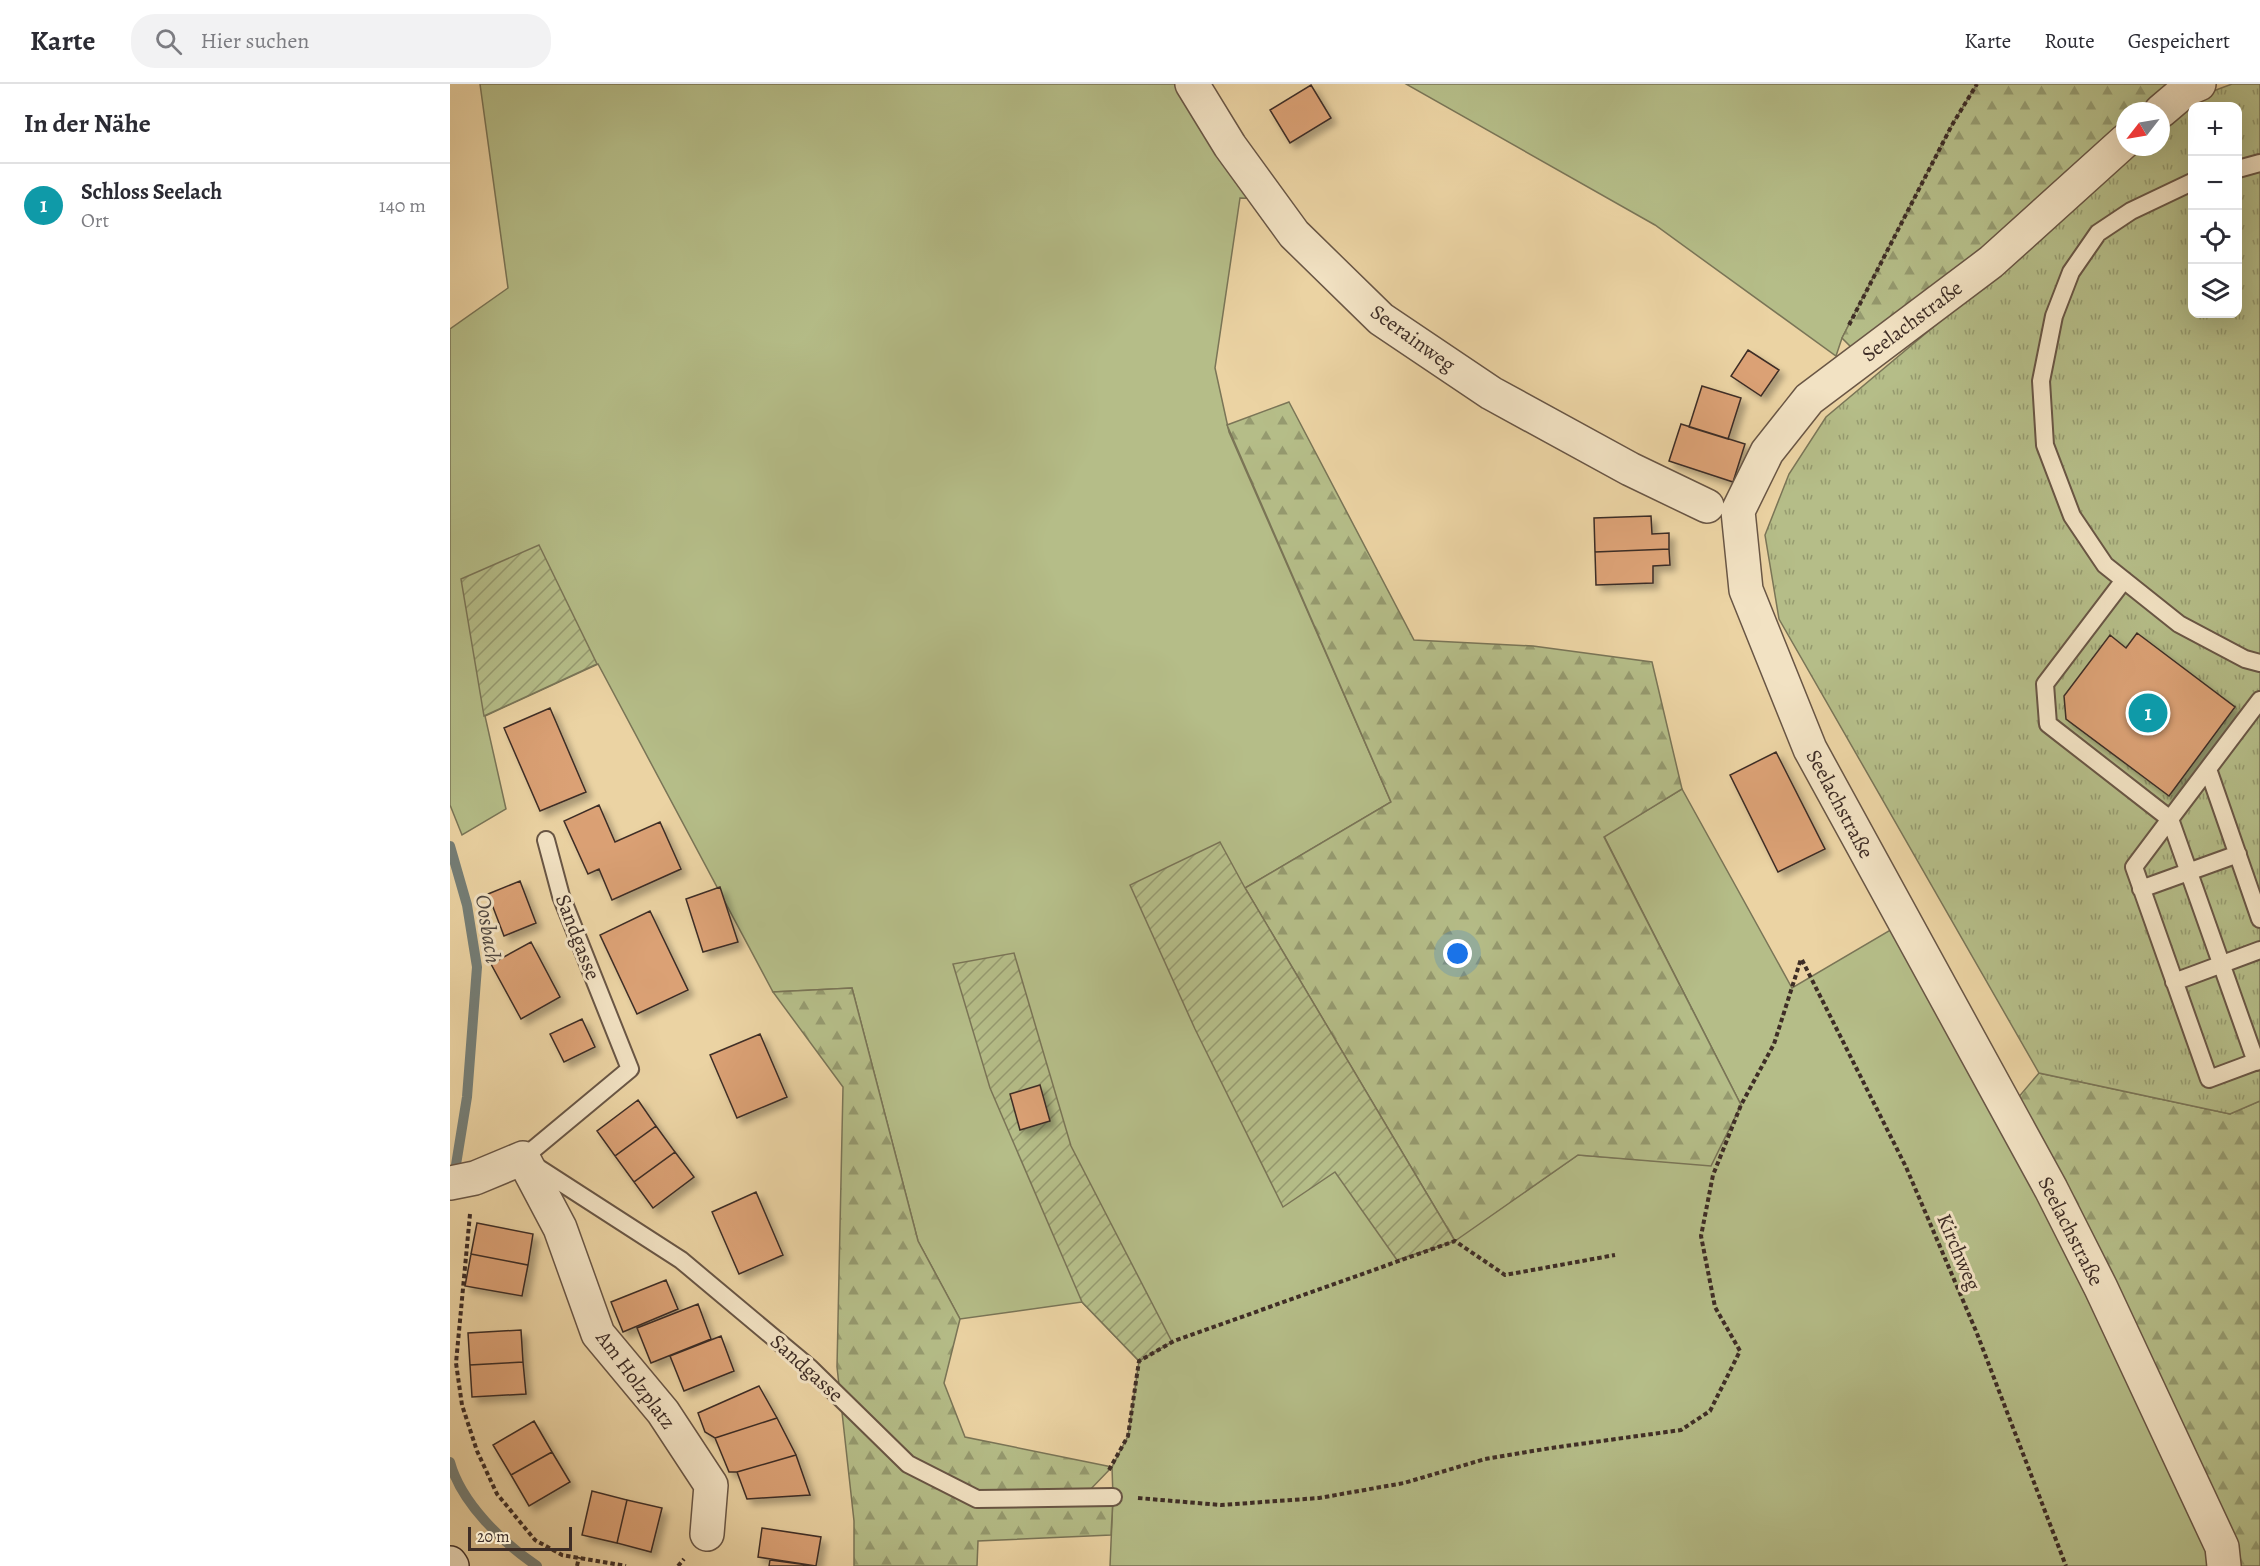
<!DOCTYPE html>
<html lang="de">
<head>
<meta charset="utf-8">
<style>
  body { margin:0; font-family:Alegreya,serif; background:#f2f2f3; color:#2b2b33 }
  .controls { position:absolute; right:18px; top:18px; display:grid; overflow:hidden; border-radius:12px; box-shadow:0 6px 24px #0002 }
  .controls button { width:54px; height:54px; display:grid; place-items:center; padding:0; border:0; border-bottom:2px solid #e1e1e2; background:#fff; color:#2b2b33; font:30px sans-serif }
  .compass { position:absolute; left:1666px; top:18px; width:54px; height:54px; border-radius:50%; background:#fff; box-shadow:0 6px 24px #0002; rotate:239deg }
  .scale { position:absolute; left:18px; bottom:15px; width:104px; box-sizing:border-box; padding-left:6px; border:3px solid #3e2d26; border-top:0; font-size:16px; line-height:21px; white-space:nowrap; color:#3e2d26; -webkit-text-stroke:4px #f2e2c3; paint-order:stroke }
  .you { position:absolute; left:1008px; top:870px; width:21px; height:21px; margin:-15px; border:4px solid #fff; border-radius:50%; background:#1a73e8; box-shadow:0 0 0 9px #1a73e833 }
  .badge { display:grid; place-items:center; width:39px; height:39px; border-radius:50%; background:#2563eb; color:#fff; font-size:20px; font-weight:700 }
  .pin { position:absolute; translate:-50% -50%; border:3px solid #fff; box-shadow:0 2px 6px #0006 }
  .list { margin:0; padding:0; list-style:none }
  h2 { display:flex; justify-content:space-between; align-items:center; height:78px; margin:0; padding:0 24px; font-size:26px }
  h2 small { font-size:20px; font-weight:400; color:#7c7c81 }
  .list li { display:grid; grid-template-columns:39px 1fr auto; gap:18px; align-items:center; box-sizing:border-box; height:84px; padding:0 24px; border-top:2px solid #e1e1e2 }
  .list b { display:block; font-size:22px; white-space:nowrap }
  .list p { margin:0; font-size:20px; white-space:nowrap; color:#7c7c81 }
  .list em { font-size:20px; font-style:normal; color:#7c7c81 }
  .icon { flex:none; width:33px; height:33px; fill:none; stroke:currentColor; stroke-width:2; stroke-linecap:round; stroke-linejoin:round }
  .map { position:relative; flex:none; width:1810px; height:1482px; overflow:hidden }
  header { display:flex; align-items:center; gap:36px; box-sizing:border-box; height:84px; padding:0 30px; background:#fff; border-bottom:2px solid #e1e1e2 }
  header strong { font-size:28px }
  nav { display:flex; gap:33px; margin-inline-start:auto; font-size:21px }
  .search { width:420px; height:54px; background:#f2f2f3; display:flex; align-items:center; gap:15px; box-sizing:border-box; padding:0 21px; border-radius:24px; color:#7c7c81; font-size:22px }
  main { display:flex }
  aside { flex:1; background:#fff }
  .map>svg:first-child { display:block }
  .grass { fill:#b5bd88; stroke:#7a7557; stroke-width:1.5 }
  .forest { fill:url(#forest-firs); stroke:#7a7557; stroke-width:1.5 }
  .park { fill:url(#park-tufts); stroke:#7a7557; stroke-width:1.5; fill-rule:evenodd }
  .garden { fill:url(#garden-furrows); stroke:#7a7557; stroke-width:1.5 }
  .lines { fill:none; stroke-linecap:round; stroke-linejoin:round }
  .stream { stroke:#757f78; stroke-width:10 }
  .building { fill:#dba174; stroke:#3e2d26; stroke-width:1.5; filter:url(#shadow) }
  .service-casing { stroke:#695645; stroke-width:20 }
  .minor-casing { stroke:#695645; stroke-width:36 }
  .secondary-casing { stroke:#3e2d26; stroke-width:36 }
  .path { stroke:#3e2d26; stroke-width:4; stroke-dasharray:4.5 3; stroke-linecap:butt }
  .service { stroke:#f2e2c3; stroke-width:16 }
  .minor { stroke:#f2e2c3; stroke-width:33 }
  .secondary { stroke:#f2e2c3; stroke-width:33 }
  .labels { text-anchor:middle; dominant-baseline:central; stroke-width:6; stroke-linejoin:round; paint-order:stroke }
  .street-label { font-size:21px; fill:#3e2d26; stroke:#f2e2c3 }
  .water-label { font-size:22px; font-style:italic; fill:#504841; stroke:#f2e2c3 }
</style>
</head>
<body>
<header>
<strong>Karte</strong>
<div class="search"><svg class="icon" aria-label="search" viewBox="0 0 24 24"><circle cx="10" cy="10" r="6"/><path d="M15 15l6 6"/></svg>Hier suchen</div>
<nav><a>Karte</a><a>Route</a><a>Gespeichert</a></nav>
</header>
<main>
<aside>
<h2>In der Nähe<small></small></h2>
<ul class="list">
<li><span class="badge" style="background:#0f9aa8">1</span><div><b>Schloss Seelach</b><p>Ort</p></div><em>140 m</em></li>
</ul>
</aside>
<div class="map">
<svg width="1810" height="1482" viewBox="0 0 1810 1482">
  <defs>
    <pattern id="forest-firs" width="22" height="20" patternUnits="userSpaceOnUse" patternTransform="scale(1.5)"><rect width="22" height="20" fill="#b5bd88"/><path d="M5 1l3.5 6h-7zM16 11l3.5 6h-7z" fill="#959a6f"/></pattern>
    <pattern id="park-tufts" width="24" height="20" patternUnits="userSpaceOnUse" patternTransform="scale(1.5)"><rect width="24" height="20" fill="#b5bd88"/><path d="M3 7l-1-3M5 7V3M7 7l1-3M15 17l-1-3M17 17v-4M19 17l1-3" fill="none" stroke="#959a6f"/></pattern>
    <pattern id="garden-furrows" width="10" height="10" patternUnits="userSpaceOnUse" patternTransform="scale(1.5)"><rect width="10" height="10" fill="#b5bd88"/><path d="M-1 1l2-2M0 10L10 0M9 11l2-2" fill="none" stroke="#959a6f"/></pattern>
    <filter id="shadow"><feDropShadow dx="5.5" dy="5.5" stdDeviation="3" flood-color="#0004"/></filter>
  </defs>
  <rect width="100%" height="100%" fill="#ebd3a3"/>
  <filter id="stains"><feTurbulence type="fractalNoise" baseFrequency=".00333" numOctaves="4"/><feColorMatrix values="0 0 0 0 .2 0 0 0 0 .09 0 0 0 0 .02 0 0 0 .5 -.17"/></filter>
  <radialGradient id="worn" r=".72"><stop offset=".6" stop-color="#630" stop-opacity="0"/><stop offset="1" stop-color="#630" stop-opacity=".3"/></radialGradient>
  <path class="grass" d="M30,0h712l77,115 -29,-1 -25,170 14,64 162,370 -146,86 210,352 123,-85 133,10 30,-60 -137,-269 78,-47 110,199 112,-66 311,638 -3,6h-1102l3,-69 -1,-30 16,-31 11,-75 -57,-59 -122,17 -42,-78 -66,-253 -79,4 -175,-328 -113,52 21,93 -44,26 -12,-30v-476l58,-41z
    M956,0h571l-25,41 -110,213 -6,18 -181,-131z"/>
  <path class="forest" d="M1527,0h216l-32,27h-36v33l-253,224 -30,-30 110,-213z
    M839,318l125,238 119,6 119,16 30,127 -78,48 137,268 -30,61 -133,-11 -123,86 -210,-353 146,-86 -164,-377z
    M402,904l66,253 42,78 -16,64 21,54 147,30 -28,29 29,1 -2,38 -133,6 -1,25h-123v-45l-17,-154 6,-280 -70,-95z
    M1589,989l191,41 30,-13v465h-48l3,-6 -215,-441z"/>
  <path class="park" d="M1782,0h28v1017l-30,13 -191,-41 -260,-454 -14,-84 24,-61 37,-57 248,-208 66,-62h21v-20l28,-27zM1742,22h46v208h-46z"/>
  <path class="garden" d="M89,461l58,119 -113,52 -23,-137z
    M770,758l25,46 210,353 -58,19 -62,-88 -52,35 -88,-178 -65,-144z
    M564,869l57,193 101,196 -33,19 -57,-59 -92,-214 -37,-124z"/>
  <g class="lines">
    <path class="stream" d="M0,762l17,59 10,62 -10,130 -13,80
      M0,1378c11,41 53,81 87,104"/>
  </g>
  <path class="building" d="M861,1l20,33 -41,25 -20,-33z
    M1298,266l31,20 -18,26 -30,-20z
    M1252,302l39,12 -13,41 -39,-12z
    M1231,340l64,20 -12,38 -64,-21z
    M1201,432l1,18 17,-1v16l-74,3 -1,-34z
    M1219,465l1,16 -17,1v17l-57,2 -1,-33z
    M1687,549l98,74 -66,89 -103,-77 -2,-23 46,-61 16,13z
    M100,624l36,84 -46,19 -36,-83z
    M1326,668l49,97 -47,23 -48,-97z
    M149,721l16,37 45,-20 21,47 -69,31 -13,-31 -11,5 -24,-53z
    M70,797l16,42 -32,13 -16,-42z
    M270,803l18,55 -35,10 -17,-53z
    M200,827l38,79 -51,24 -37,-79z
    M81,858l29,55 -39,22 -30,-55z
    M132,935l13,28 -31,15 -14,-28z
    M310,950l27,63 -50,21 -27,-63z
    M590,1001l10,36 -30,9 -10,-36z
    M188,1016l18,26 -41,30 -18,-25z
    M206,1042l19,26 -41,30 -19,-26z
    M225,1068l19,25 -41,31 -19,-26z
    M306,1108l27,63 -44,19 -27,-62z
    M27,1139l56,11 -5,31 -57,-11z
    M21,1170l57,11 -6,31 -57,-10z
    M216,1196l12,29 -55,23 -12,-30z
    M248,1220l13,35 -60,24 -14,-35z
    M71,1246l2,32 -53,3 -2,-32z
    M271,1252l13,35 -50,20 -14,-35z
    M73,1278l3,32 -54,3 -2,-32z
    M309,1302l18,32 -62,20 -10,-6 -7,-19z
    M327,1334l19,37 -59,17h-8l-14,-34z
    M84,1337l18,31 -41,23 -18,-30z
    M102,1368l18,30 -41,24 -18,-31z
    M346,1371l14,40 -63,4 -10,-27z
    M142,1407l35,9 -10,43 -35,-8z
    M177,1416l35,8 -11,44 -34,-9z
    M312,1444l59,9 -5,29 -58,-9z
    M320,1476l45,6h-46z"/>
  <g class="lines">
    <defs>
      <path id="service" d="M1788,85l22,-6
        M1742,98l-61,29 -33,22 -27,39 -17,44 -13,65 4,64 27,71 33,49 74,59 66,35 15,4
        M1674,496l-79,104 3,40 122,95 90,-119
        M1758,685l52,150
        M1720,735l-36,48 75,212 51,-19
        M1720,735l86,243
        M96,756l15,56 69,173 -107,89 158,102 129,108 98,96 69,35 136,-2
        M1691,805l97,-35
        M1724,898l86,-32"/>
      <path id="minor" d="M742,0l38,62 64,88 87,85 110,74 139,76 77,37
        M1711,27l26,-22 12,-5
        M1675,57l-134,121 -182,137 -42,53 -29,59 8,79 64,159 241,440 50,99 121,259 2,19
        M0,1099l25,-5 48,-20 37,70 38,106 65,78 48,73 -4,49"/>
      <path id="secondary" d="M0,1479l2,3"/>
    </defs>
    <use href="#service" class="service-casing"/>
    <use href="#minor" class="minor-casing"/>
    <use href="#secondary" class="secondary-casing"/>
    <path class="path" d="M1399,241l103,-200 25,-41
      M1352,876l104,207 70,164 90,235
      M20,1130l-14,149 6,42 15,46 20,43 38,46 27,15 64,11
      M659,1386l19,-34 11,-75 35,-20 281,-100 50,34 110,-20
      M688,1414l83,7 98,-7 85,-15 81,-24 66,-11 130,-18 29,-19 30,-60 -25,-44 -14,-71 12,-61 28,-70 33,-61 27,-85
      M127,1482l2,-9
      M228,1482l6,-7"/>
    <use href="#service" class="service"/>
    <use href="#minor" class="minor"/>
    <use href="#secondary" class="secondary"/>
  </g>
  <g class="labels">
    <g class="street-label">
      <text transform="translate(1462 237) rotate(-37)">Seelachstraße</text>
      <text transform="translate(963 254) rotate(36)">Seerainweg</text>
      <text transform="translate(1390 720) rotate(62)">Seelachstraße</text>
      <text transform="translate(128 853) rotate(69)">Sandgasse</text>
      <text transform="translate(1621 1147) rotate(63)">Seelachstraße</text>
      <text transform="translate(1509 1168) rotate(67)">Kirchweg</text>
      <text transform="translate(357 1284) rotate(42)">Sandgasse</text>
      <text transform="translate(186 1296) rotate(53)">Am Holzplatz</text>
    </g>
    <g class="water-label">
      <text transform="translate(38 845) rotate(81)">Oosbach</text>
    </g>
  </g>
  <rect width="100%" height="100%" filter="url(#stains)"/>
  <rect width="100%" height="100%" fill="url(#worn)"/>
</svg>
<div class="controls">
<button>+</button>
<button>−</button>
<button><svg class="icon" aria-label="locate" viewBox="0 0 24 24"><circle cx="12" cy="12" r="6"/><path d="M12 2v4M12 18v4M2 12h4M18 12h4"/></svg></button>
<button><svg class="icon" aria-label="layers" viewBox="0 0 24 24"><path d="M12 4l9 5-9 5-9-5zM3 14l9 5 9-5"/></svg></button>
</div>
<svg class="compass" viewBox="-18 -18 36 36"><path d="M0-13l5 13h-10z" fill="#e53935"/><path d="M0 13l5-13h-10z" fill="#7c7c81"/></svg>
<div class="scale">20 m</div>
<div class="you"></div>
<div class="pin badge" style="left:1698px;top:629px;background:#0f9aa8">1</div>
</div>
</main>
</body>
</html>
